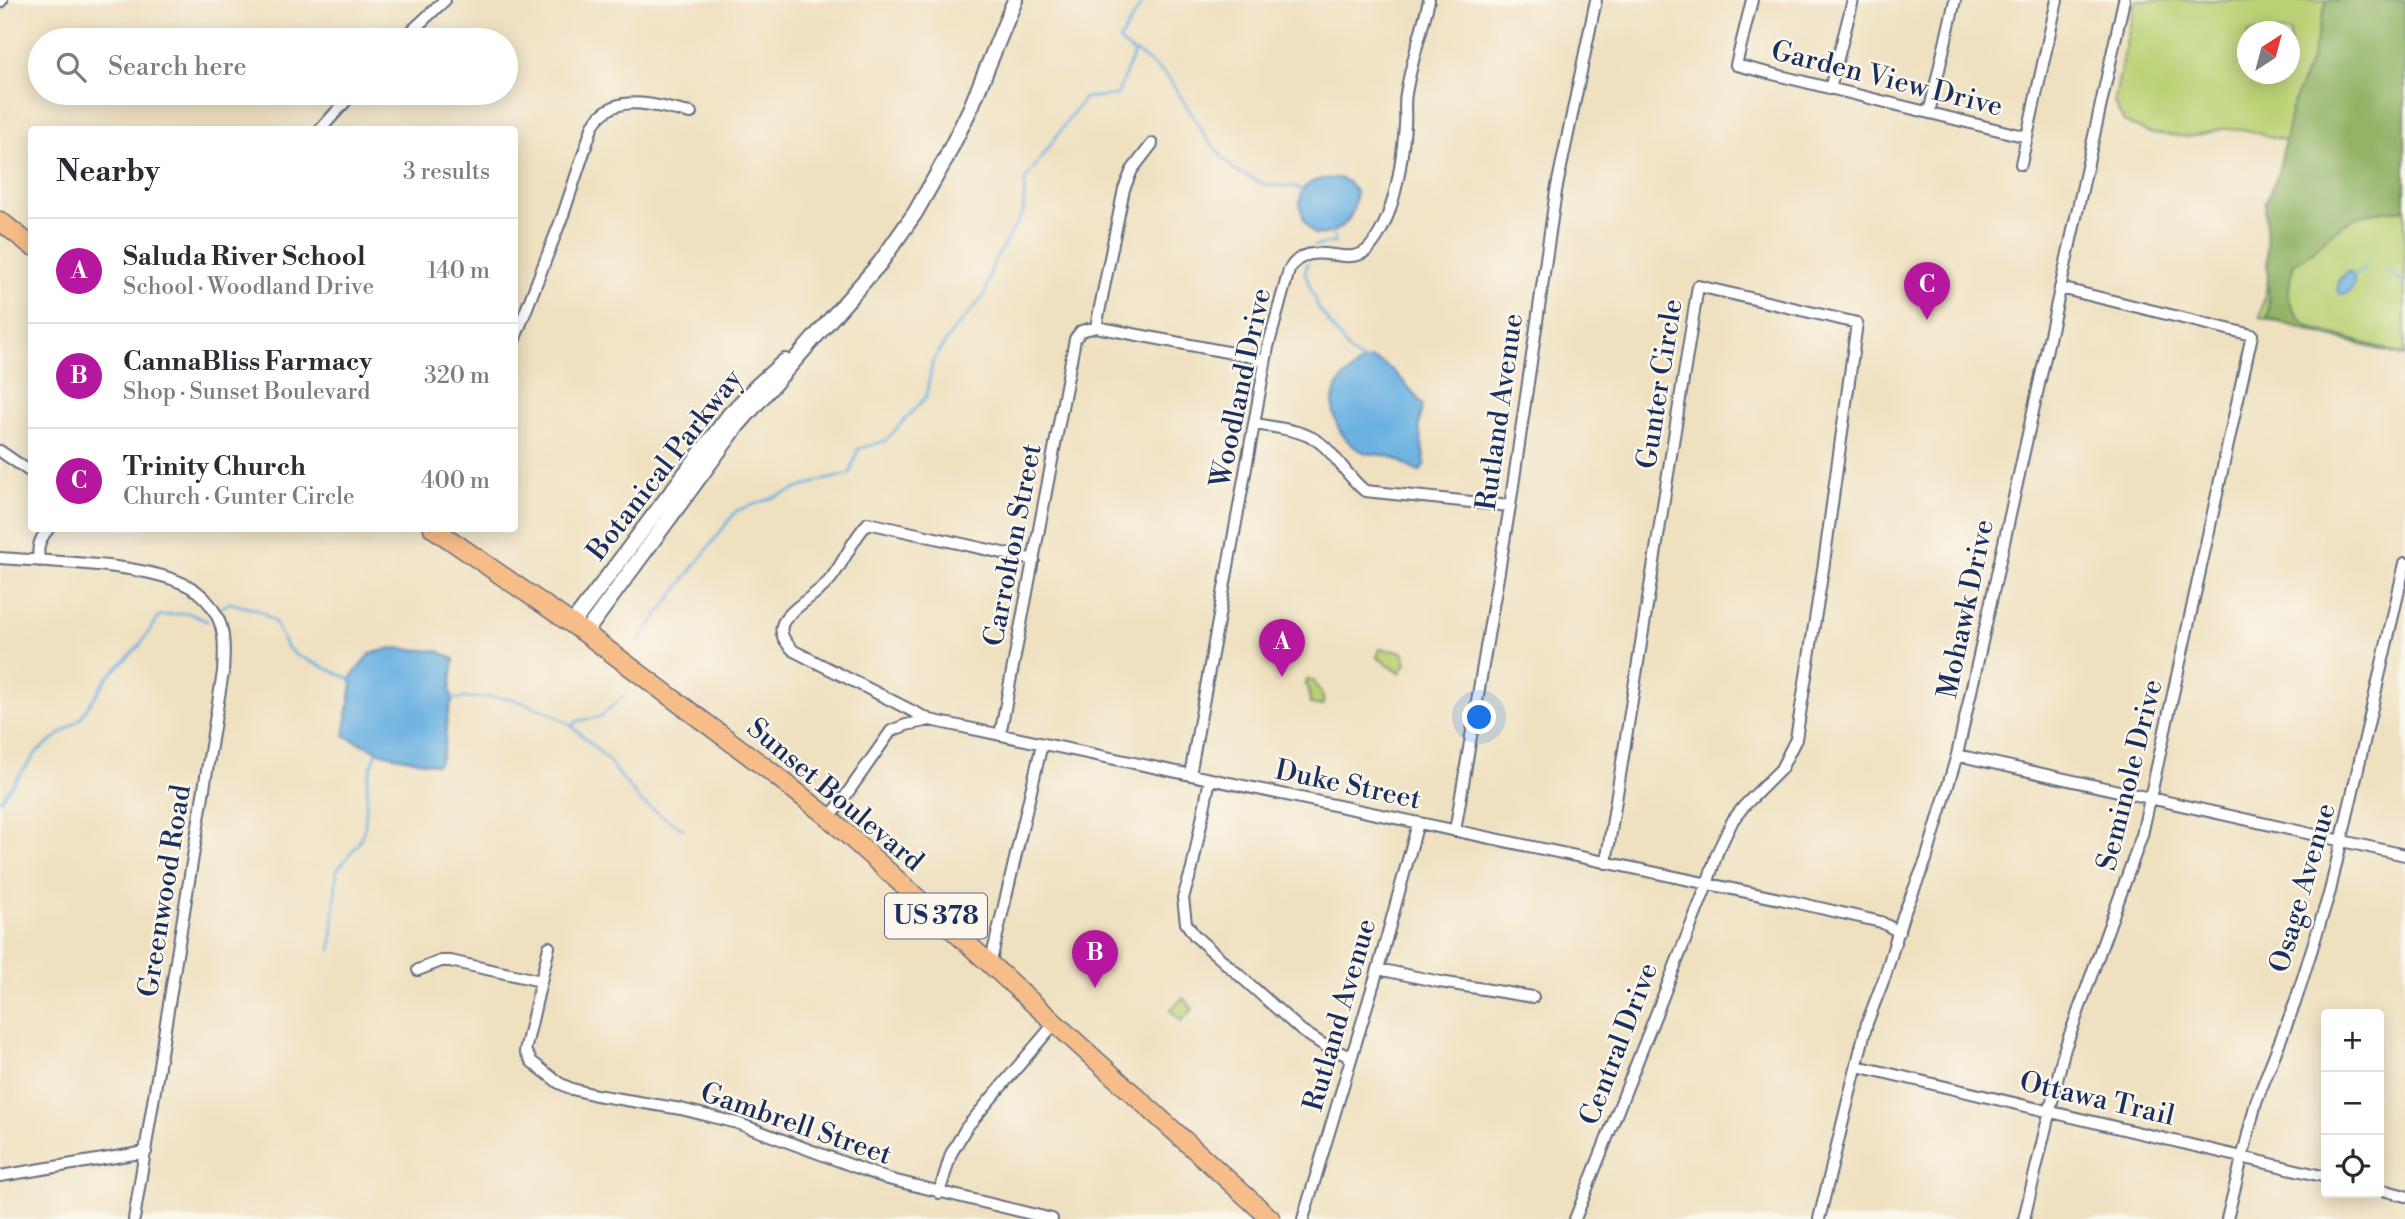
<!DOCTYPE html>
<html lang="en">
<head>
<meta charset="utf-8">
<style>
  body { margin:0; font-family:"Libre Bodoni",serif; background:#f7f7f7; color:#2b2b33 }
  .controls { position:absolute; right:21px; bottom:21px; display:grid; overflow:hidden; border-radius:7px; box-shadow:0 4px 18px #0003 }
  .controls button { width:63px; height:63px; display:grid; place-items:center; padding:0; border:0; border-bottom:2px solid #e1e1e2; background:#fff; color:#2b2b33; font:35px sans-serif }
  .compass { position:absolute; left:2237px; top:21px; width:63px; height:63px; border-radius:50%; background:#fff; box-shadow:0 4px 18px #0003; rotate:36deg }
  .you { position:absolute; left:1480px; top:718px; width:24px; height:24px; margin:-18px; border:5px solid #fff; border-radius:50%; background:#1a73e8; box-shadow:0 0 0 10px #1a73e833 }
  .badge { display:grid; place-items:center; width:46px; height:46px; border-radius:50%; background:#b5179e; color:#fff; font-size:23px; font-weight:700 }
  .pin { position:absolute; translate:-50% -58px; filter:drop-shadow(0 2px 4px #0008) }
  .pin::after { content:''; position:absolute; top:37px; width:24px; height:21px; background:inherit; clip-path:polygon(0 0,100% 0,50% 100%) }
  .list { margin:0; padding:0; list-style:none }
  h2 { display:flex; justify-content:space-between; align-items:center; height:91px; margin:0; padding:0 28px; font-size:30px }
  h2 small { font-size:23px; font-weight:400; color:#7c7c81 }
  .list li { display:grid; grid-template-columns:46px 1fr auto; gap:21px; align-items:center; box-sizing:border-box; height:105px; padding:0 28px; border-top:2px solid #e1e1e2 }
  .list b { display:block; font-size:26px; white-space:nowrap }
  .list p { margin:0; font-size:23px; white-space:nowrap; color:#7c7c81 }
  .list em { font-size:23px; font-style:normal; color:#7c7c81 }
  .icon { flex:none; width:38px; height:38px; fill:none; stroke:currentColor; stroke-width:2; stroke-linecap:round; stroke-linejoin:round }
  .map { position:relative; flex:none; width:2405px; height:1219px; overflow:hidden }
  .search { position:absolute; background:#fff; box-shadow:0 4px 18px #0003; left:28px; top:28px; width:490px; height:77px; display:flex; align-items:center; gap:18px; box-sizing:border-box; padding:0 24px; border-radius:38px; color:#7c7c81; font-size:26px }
  .panel { position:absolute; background:#fff; box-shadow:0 4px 18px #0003; left:28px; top:126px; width:490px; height:406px; border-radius:7px }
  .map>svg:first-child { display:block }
  .green { fill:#bad175; stroke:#6a806a; stroke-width:2; fill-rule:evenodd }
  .forest { fill:#93b366; stroke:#577162; stroke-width:2 }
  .water { fill:#6ab1e1; stroke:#4270a0; stroke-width:2 }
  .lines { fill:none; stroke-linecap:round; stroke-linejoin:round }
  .stream { stroke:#6ab1e1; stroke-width:2.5 }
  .minor-casing { stroke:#656d80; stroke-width:14 }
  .tertiary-casing { stroke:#656d80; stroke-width:18 }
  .primary-casing { stroke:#656d80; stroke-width:21 }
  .minor { stroke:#fff; stroke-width:10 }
  .tertiary { stroke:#fff; stroke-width:14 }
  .primary { stroke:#f7bd88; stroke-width:18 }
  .labels { text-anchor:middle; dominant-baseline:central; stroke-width:5; stroke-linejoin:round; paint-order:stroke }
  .shield { fill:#fbf7ec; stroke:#5e6b89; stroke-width:2 }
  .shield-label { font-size:26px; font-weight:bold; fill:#1b2f5e }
  .street-label { font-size:28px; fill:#1b2f5e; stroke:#fbf7ec }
</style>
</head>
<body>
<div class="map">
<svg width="2405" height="1219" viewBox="0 0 2405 1219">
  <rect width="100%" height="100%" fill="#fbf7ec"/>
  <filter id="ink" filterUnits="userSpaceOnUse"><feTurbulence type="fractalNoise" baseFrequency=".0143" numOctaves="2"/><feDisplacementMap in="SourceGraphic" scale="14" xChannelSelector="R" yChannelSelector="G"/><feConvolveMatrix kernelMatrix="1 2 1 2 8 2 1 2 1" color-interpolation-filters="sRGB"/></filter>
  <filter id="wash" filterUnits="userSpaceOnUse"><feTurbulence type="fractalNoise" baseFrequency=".00686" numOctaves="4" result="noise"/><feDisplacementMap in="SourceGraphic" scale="28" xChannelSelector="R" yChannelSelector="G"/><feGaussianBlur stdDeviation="1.57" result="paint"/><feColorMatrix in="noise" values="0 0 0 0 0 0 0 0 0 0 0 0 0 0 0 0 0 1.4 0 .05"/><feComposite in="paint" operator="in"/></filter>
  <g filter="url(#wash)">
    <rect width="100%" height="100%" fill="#efe0c0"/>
    <path class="green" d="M2135,0h270v357l-145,-40 38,-173 -56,-15h-18l-35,8 -40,-4 -25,-11 -10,-19zM2248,32h42v42h-42z
      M1380,649l23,3 3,11 -6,10 -23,-16z
      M1307,680h6c4,11 14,13 9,26l-12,-2 -1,-16 -3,-3z
      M1183,998l10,11 -12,12 -11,-11z"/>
    <path class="forest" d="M2327,0h78v209c-27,2 -46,3 -68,20 -16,11 -25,27 -43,34 -7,30 -11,42 15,64l96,28v2l-138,-39 2,-11 -4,-104 13,-29 14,-67 18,-45z"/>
    <path class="water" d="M1339,178l9,4 8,9c-1,7 -1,15 -4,22 -6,14 -23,24 -38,21 -11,-11 -23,-40 -4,-51 7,-5 20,-4 29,-5z
      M2348,271l6,4v10l-6,9h-7l-4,-3 2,-11z
      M1369,359c20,1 42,31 54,46l-4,21 6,38 -5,8c-12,-3 -18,-12 -29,-15 -9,-3 -18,-2 -27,-5 -25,-9 -40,-45 -25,-68 6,-10 17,-15 24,-23l3,1z
      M392,648l47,3 15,8 -4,32 3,8c-11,20 -3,48 -16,66l-52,-11 -41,-18 8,-52 -2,-5 20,-25z"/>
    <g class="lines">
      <path class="stream" d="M1119,41l25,-41
        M1136,52l32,25 41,64 25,29 32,15 31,2 8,6
        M1314,246l22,-4 -6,-12
        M1308,263l-3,9 13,35 33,47 15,8
        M2386,269l19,15
        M2354,276l11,-9
        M222,607l7,-4 29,7 9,6 8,6 11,24 10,9 54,24
        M639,640l97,-129 83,-30 31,-7 8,-25 27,-8 41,-44 7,-37 20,-29 31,-35 10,-35 29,-48 2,-33 59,-82 33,-3 17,-42 -15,-12
        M453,699l35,-2 25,2 33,12 24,13 35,33 36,45 42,27
        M572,727l5,-6 23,-4 25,-22
        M0,800l38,-49 42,-32 27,-41 33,-33 19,-29 29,-3 19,8
        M331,950l6,-80 21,-26 7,-17 3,-50 9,-25"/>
    </g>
  </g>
  <g filter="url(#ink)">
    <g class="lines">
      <defs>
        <path id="minor" d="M1752,0l-16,65 291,72
          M0,2l2,-2
          M402,40l43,-40
          M1830,89l23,-89
          M1929,113l26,-113
          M320,130l33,-37
          M2021,164l36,-164
          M1096,327l28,-138 8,-19 20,-26
          M514,341l49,-126 30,-90c23,-36 63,-18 98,-12
          M1255,424c22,4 52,6 69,22 15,14 25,32 41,45l145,15
          M0,451l32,22
          M0,558c51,4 148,5 190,29 11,6 21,17 26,27 10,18 8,39 7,58l-89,547
          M39,561c-2,-14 0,-21 10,-33
          M930,720l-136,-69c-8,-8 -16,-17 -11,-28 7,-14 33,-28 45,-41 16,-18 23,-42 40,-59l166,37
          M1000,735l75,-396 6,-8 15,-4 157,30 12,5
          M1957,755l448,100
          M1190,775l78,-428 21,-77c21,-36 60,2 81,-23 25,-29 32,-84 35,-121 1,-11 -1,-22 1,-32 5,-32 16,-63 23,-94
          M1210,779l-18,90 -9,29 3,25 9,13 107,95 25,16 24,10
          M828,817l9,-9 54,-77 15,-6 24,-5 864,182 87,20 18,10
          M1455,831l55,-325 46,-315 40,-191
          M549,947l-24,104 7,11 27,21 13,6 24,6 85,14 56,14 151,56 164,40
          M990,965l52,-221
          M1378,969l62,13 93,15
          M418,970l23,-9h9l91,20
          M1857,1066l469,111
          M0,1176l146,-24
          M2379,1189l26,7
          M939,1193l12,-39 15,-26 88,-104
          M1303,1219l75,-250 40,-146
          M1575,1219l132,-334 10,-32 16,-33 11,-14 37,-37 15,-30 28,-176 33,-240 -159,-37 -92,577
          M1819,1219l48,-196 18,-47 18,-60 23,-56 31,-105 167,-755
          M2024,1219l40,-168 78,-216 110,-500 -192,-47
          M2227,1219l29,-117 39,-99 35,-112 75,-328"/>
        <path id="tertiary" d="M572,624l158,-210 27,-28 28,-25
          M585,633l152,-207 143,-163 35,-50 29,-51 27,-55 44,-107"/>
        <path id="primary" d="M0,221l32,25
          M433,528l152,105 185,138 58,46 443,402"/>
      </defs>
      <use href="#minor" class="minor-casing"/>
      <use href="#tertiary" class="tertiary-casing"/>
      <use href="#primary" class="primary-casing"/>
      <use href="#minor" class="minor"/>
      <use href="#tertiary" class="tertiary"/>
      <use href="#primary" class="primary"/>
    </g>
  </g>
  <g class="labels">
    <rect class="shield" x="885" y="893.5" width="102" height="45" rx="5"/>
    <g class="shield-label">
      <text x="936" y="916">US 378</text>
    </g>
    <g class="street-label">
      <text transform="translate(1887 79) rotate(14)">Garden View Drive</text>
      <text transform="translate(1660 384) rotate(-81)">Gunter Circle</text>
      <text transform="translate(1241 388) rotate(-78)">Woodland Drive</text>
      <text transform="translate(1500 412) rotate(-82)">Rutland Avenue</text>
      <text transform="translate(665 465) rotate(-52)">Botanical Parkway</text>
      <text transform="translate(1013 545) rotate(-79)">Carrolton Street</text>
      <text transform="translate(1966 609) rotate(-78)">Mohawk Drive</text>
      <text transform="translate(2130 775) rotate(-76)">Seminole Drive</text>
      <text transform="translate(1348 785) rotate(12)">Duke Street</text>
      <text transform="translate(835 795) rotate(40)">Sunset Boulevard</text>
      <text transform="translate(2303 888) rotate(-74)">Osage Avenue</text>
      <text transform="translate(165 891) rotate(-81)">Greenwood Road</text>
      <text transform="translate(1340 1015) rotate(-74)">Rutland Avenue</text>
      <text transform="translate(1619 1044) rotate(-69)">Central Drive</text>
      <text transform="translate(2097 1099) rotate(13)">Ottawa Trail</text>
      <text transform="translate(796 1124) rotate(19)">Gambrell Street</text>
    </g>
  </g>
</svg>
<div class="controls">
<button>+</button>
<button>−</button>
<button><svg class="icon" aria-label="locate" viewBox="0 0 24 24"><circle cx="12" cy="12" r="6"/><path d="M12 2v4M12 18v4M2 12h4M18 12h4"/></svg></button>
</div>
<svg class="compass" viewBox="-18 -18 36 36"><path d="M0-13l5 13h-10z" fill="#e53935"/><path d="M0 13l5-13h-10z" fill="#7c7c81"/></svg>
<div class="you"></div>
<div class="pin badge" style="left:1282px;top:677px">A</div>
<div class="pin badge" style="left:1095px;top:988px">B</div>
<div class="pin badge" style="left:1927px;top:320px">C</div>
<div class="search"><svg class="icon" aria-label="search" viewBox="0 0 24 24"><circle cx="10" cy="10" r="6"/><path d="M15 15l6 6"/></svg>Search here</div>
<section class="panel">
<h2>Nearby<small>3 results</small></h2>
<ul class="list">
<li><span class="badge">A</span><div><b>Saluda River School</b><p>School · Woodland Drive</p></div><em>140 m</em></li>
<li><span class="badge">B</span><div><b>CannaBliss Farmacy</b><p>Shop · Sunset Boulevard</p></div><em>320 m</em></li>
<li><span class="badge">C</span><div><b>Trinity Church</b><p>Church · Gunter Circle</p></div><em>400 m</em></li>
</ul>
</section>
</div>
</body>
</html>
